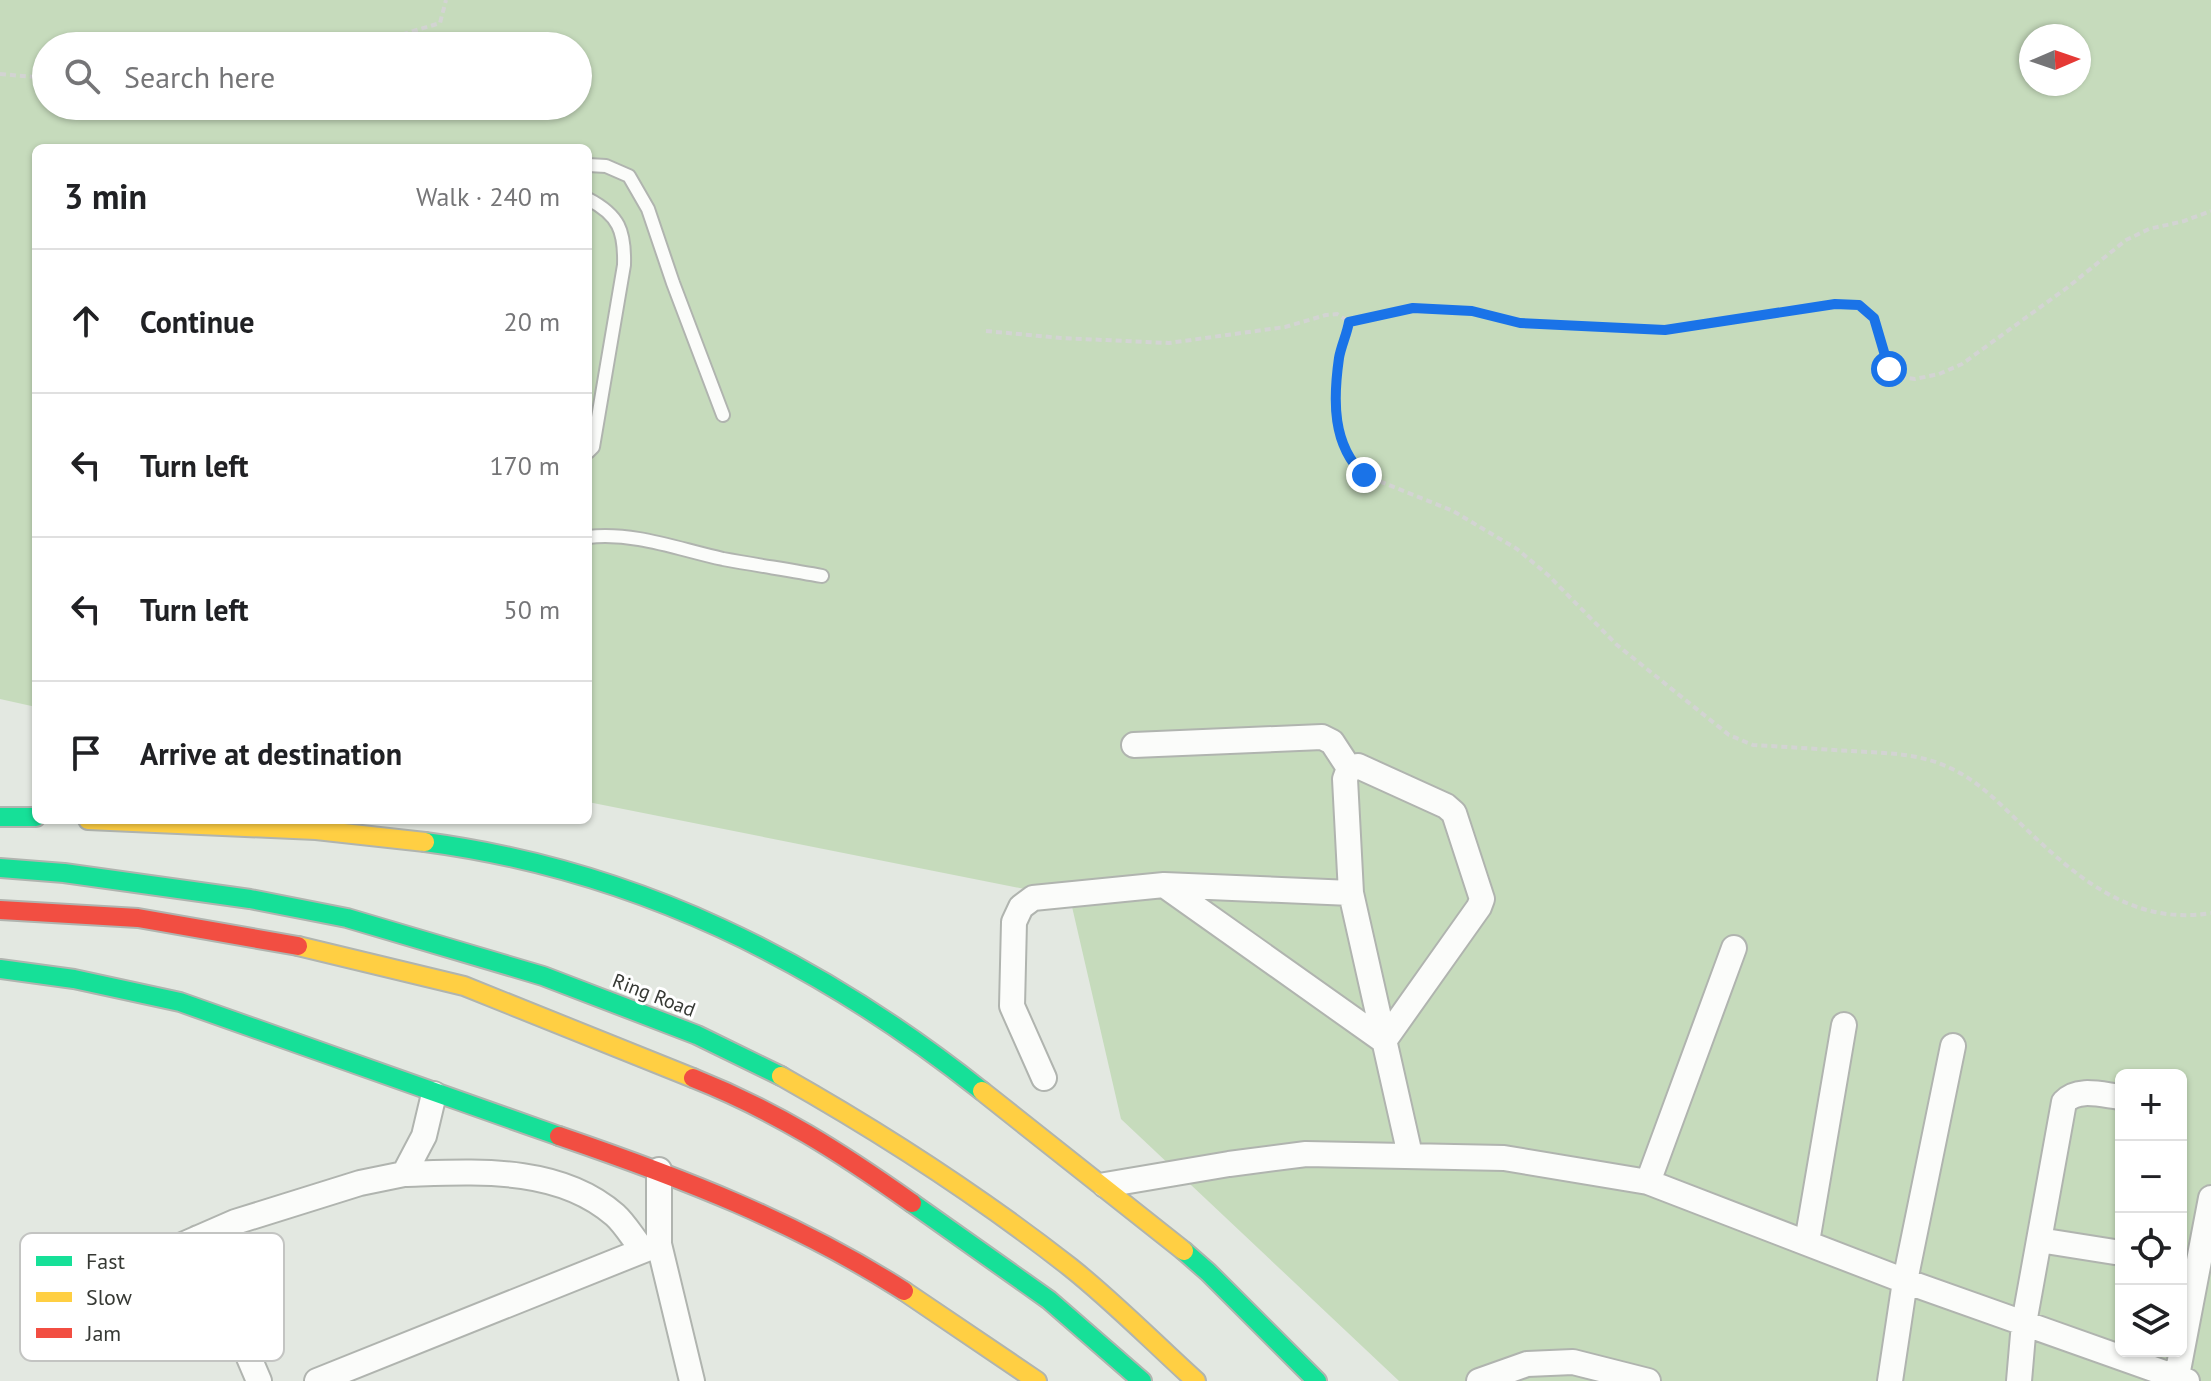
<!DOCTYPE html>
<html lang="en">
<head>
<meta charset="utf-8">
<style>
  body { margin:0; font-family:"PT Sans",sans-serif; background:#f6f6f6; color:#202124 }
  .controls { position:absolute; right:24px; bottom:24px; display:grid; overflow:hidden; border-radius:12px; box-shadow:0 2px 6px #0004 }
  .controls button { width:72px; height:72px; display:grid; place-items:center; padding:0; border:0; border-bottom:2px solid #e0e0e0; background:#fff; color:#202124; font:40px sans-serif }
  .compass { position:absolute; left:2019px; top:24px; width:72px; height:72px; border-radius:50%; background:#fff; box-shadow:0 2px 6px #0004; rotate:88deg }
  .stop { position:absolute; width:24px; height:24px; margin:-18px; border:6px solid #1a73e8; border-radius:50%; background:#fff }
  .stop.end { background:#1a73e8; border-color:#fff; box-shadow:0 2px 8px #0008 }
  .list { margin:0; padding:0; list-style:none }
  h2 { display:flex; justify-content:space-between; align-items:center; height:104px; margin:0; padding:0 32px; font-size:34px }
  h2 small { font-size:26px; font-weight:400; color:#757577 }
  .list li { display:grid; grid-template-columns:52px 1fr auto; gap:24px; align-items:center; box-sizing:border-box; height:144px; padding:0 32px; border-top:2px solid #e0e0e0 }
  .list b { display:block; font-size:30px; white-space:nowrap }
  .list em { font-size:26px; font-style:normal; color:#757577 }
  .icon { flex:none; width:44px; height:44px; fill:none; stroke:currentColor; stroke-width:2; stroke-linecap:round; stroke-linejoin:round }
  .map { position:relative; flex:none; width:2211px; height:1381px; overflow:hidden }
  .search { position:absolute; background:#fff; box-shadow:0 2px 6px #0004; left:32px; top:32px; width:560px; height:88px; display:flex; align-items:center; gap:20px; box-sizing:border-box; padding:0 28px; border-radius:44px; color:#757577; font-size:30px }
  .panel { position:absolute; background:#fff; box-shadow:0 2px 6px #0004; left:32px; top:144px; width:560px; height:680px; border-radius:12px }
  .map>svg:first-child { display:block }
  .green { fill:#c6dbbc; fill-rule:evenodd }
  .lines { fill:none; stroke-linecap:round; stroke-linejoin:round }
  .lane-casing { stroke:#b0b4af; stroke-width:16 }
  .street-casing { stroke:#b0b4af; stroke-width:28 }
  .fast-casing { stroke:#b0b4af; stroke-width:22 }
  .slow-casing { stroke:#b0b4af; stroke-width:22 }
  .jam-casing { stroke:#b0b4af; stroke-width:22 }
  .path { stroke:#d3d4d3; stroke-width:4; stroke-dasharray:6 4; stroke-linecap:butt }
  .lane { stroke:#fbfcfa; stroke-width:12 }
  .street { stroke:#fbfcfa; stroke-width:24 }
  .fast { stroke:#16e098; stroke-width:18 }
  .slow { stroke:#ffcf43; stroke-width:18 }
  .jam { stroke:#f24e42; stroke-width:18 }
  .route { stroke:#1a73e8; stroke-width:10 }
  .labels { text-anchor:middle; dominant-baseline:central; stroke-width:6; stroke-linejoin:round; paint-order:stroke }
  .street-label { font-size:20px; fill:#363934; stroke:#fff }
  .key { fill:#fff; stroke:#c3c4c2; stroke-width:2 }
  .key-label { font-size:22px; fill:#363934 }
</style>
</head>
<body>
<div class="map">
<svg width="2211" height="1381" viewBox="0 0 2211 1381">
  <rect width="100%" height="100%" fill="#e3e8e1"/>
  <path class="green" d="M0,0h2211v1381h-812l-278,-262 -51,-221 -482,-96v-654h-552v559l-36,-8zM2031,36h48v48h-48zM46,46h532v60h-532zM2121,1075h60v276h-60z"/>
  <g class="lines">
    <defs>
      <path id="lane" d="M588,165l18,1 23,10 19,33 25,74 50,132
        M588,199c31,16 37,32 36,66l-31,182 -5,5
        M588,537c48,-5 89,12 135,22 33,6 66,11 99,17"/>
      <path id="street" d="M1134,745l188,-8 10,5 17,26
        M1164,885l220,156 95,-134 3,-8 -28,-86 -8,-7 -88,-40 -9,2 -4,11 6,114 59,262
        M1044,1078l-32,-72 2,-84 7,-15 12,-9 131,-13 187,8
        M659,1170v74l33,137
        M404,1174c70,-2 154,-9 211,41 10,9 18,23 27,34
        M1648,1182l86,-234
        M1105,1185l124,-21 77,-10 198,4 144,24 257,99 282,100
        M198,1238l61,143
        M2039,1240l82,13
        M1807,1242l37,-217
        M71,1313l12,-19 26,-17 126,-55 125,-39 44,-9 20,-38 10,-42
        M2177,1376l34,-178
        M317,1381l342,-137
        M1479,1381l48,-17 46,-2 75,19
        M1890,1381l15,-100 48,-235
        M2019,1381l5,-58 40,-221c14,-15 38,-7 57,-5"/>
      <path id="fast" d="M0,817h36
        M425,842c210,28 392,118 557,249
        M0,868l64,5 186,26 97,19 196,58 154,59 84,41
        M0,969l74,10 106,23 379,134
        M912,1203l137,97 93,81
        M1184,1251l24,21 109,109"/>
      <path id="slow" d="M88,820l228,10 109,12
        M298,946l166,40 229,92
        M781,1076c101,57 197,119 289,191 44,35 84,76 126,114
        M982,1091l202,160
        M904,1291l133,90"/>
      <path id="jam" d="M0,910l138,8 160,28
        M693,1078c83,33 147,74 219,125
        M559,1136c123,42 235,85 345,155"/>
    </defs>
    <use href="#lane" class="lane-casing"/>
    <use href="#street" class="street-casing"/>
    <use href="#fast" class="fast-casing"/>
    <use href="#slow" class="slow-casing"/>
    <use href="#jam" class="jam-casing"/>
    <path class="path" d="M364,46l76,-23 6,-23
      M0,74l46,4
      M1349,322l-2,15 -7,19 -4,53 7,39 8,15 13,12 89,36 64,38 31,26 69,70 112,90 24,10c33,2 66,4 98,6 33,2 67,2 97,16 30,13 52,37 76,60 53,51 109,99 187,86
      M986,331l75,7 108,5 116,-16 41,-12 11,-1 12,8 64,-14 59,3 48,12 145,7 170,-26 24,1 15,13 15,51 13,8 13,2 24,-5 23,-10 106,-77 58,-47 23,-11 35,-8 27,-10"/>
    <use href="#lane" class="lane"/>
    <use href="#street" class="street"/>
    <use href="#fast" class="fast"/>
    <use href="#slow" class="slow"/>
    <use href="#jam" class="jam"/>
  </g>
  <g class="lines">
    <path class="route" d="M1364,475c-32,-30 -31,-75 -25,-117 2,-12 8,-24 10,-36l64,-14 59,3 48,12 145,7 170,-26 24,1 15,13 15,51"/>
  </g>
  <g class="labels">
    <g class="street-label">
      <text transform="translate(654 995) rotate(21)">Ring Road</text>
    </g>
  </g>
  <rect x="20" y="1233" width="264" height="128" rx="12" class="key"/>
  <rect x="36" y="1256" width="36" height="10" fill="#16e098"/>
  <rect x="36" y="1292" width="36" height="10" fill="#ffcf43"/>
  <rect x="36" y="1328" width="36" height="10" fill="#f24e42"/>
  <g class="key-label">
    <text x="86" y="1269">Fast</text>
    <text x="86" y="1305">Slow</text>
    <text x="86" y="1341">Jam</text>
  </g>
</svg>
<div class="controls">
<button>+</button>
<button>−</button>
<button><svg class="icon" aria-label="locate" viewBox="0 0 24 24"><circle cx="12" cy="12" r="6"/><path d="M12 2v4M12 18v4M2 12h4M18 12h4"/></svg></button>
<button><svg class="icon" aria-label="layers" viewBox="0 0 24 24"><path d="M12 4l9 5-9 5-9-5zM3 14l9 5 9-5"/></svg></button>
</div>
<svg class="compass" viewBox="-18 -18 36 36"><path d="M0-13l5 13h-10z" fill="#e53935"/><path d="M0 13l5-13h-10z" fill="#757577"/></svg>
<div class="stop" style="left:1889px;top:369px"></div>
<div class="stop end" style="left:1364px;top:475px"></div>
<div class="search"><svg class="icon" aria-label="search" viewBox="0 0 24 24"><circle cx="10" cy="10" r="6"/><path d="M15 15l6 6"/></svg>Search here</div>
<section class="panel">
<h2>3 min<small>Walk · 240 m</small></h2>
<ul class="list">
<li><svg class="icon" aria-label="ahead" viewBox="0 0 24 24"><path d="M12 20V5M6 11l6-6 6 6"/></svg><div><b>Continue</b></div><em>20 m</em></li>
<li><svg class="icon" aria-label="left" viewBox="0 0 24 24"><path d="M17 20v-9H6M10 6l-5 5 5 5"/></svg><div><b>Turn left</b></div><em>170 m</em></li>
<li><svg class="icon" aria-label="left" viewBox="0 0 24 24"><path d="M17 20v-9H6M10 6l-5 5 5 5"/></svg><div><b>Turn left</b></div><em>50 m</em></li>
<li><svg class="icon" aria-label="arrive" viewBox="0 0 24 24"><path d="M6 21V4h12l-3 4 3 4H6"/></svg><div><b>Arrive at destination</b></div></li>
</ul>
</section>
</div>
</body>
</html>
